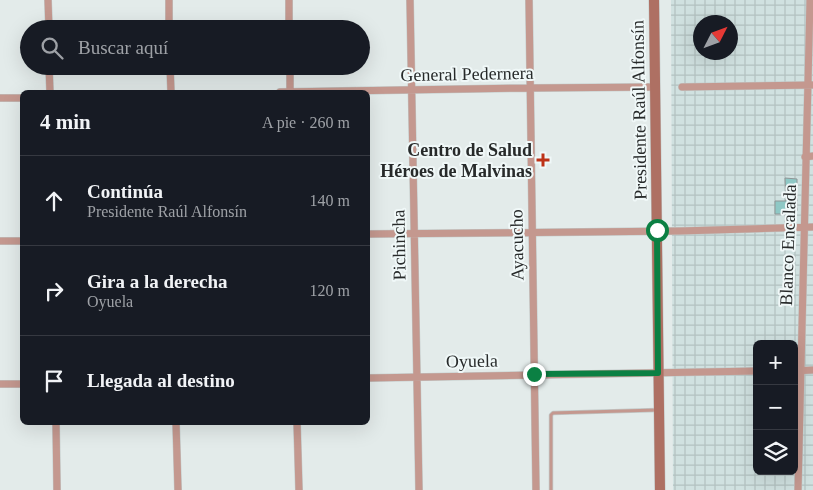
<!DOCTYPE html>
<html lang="es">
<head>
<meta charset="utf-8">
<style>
  body { margin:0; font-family:Georgia,serif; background:#20242c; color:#f1f3f6 }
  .controls { position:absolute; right:15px; bottom:15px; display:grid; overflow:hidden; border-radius:8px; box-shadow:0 5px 20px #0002 }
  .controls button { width:45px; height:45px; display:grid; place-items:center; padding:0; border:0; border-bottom:1px solid #363941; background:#171b24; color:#f1f3f6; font:25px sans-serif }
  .compass { position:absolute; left:693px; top:15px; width:45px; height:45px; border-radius:50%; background:#171b24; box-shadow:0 5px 20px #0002; rotate:48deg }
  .stop { position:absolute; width:15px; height:15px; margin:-11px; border:4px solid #0b8043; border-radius:50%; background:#fff }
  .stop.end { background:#0b8043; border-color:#fff; box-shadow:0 1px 5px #0008 }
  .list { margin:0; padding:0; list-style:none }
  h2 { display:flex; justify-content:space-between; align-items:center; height:65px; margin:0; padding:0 20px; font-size:21px }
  h2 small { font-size:16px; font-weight:400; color:#9ea1a6 }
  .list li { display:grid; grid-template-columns:32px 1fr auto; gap:15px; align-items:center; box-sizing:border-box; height:90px; padding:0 20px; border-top:1px solid #363941 }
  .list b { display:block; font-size:19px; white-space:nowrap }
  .list p { margin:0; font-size:16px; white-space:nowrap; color:#9ea1a6 }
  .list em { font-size:16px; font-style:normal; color:#9ea1a6 }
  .icon { flex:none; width:28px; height:28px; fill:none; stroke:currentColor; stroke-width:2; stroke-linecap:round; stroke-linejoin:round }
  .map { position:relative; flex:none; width:813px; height:490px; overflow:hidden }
  .search { position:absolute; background:#171b24; box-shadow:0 5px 20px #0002; left:20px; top:20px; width:350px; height:55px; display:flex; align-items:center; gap:12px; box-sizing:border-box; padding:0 18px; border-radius:28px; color:#9ea1a6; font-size:19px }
  .panel { position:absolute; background:#171b24; box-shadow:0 5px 20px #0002; left:20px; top:90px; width:350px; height:335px; border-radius:8px }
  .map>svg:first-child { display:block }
  .industrial { fill:url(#industrial-grid); fill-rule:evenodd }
  .building { fill:#8ec8c5; stroke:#8f9696 }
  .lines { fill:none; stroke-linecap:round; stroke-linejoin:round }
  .lane-casing { stroke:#c1c8c7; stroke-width:4.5 }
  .street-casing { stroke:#c1c8c7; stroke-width:8 }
  .secondary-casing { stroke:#c1c8c7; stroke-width:11 }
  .lane { stroke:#c4988f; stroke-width:3 }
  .street { stroke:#c4988f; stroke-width:7 }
  .secondary { stroke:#ae7063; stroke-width:10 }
  .route { stroke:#0b8043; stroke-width:6 }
  .poi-dot { fill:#bd3218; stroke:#f0f8f8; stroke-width:2 }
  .labels { text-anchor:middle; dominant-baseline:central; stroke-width:4; stroke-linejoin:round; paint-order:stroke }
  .street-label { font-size:18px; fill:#272a2a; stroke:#f0f8f8 }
  .poi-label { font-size:18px; font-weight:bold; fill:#272a2a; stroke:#f0f8f8; text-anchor:end }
</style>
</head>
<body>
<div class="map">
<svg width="813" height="490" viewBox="0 0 813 490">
  <defs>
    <pattern id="industrial-grid" width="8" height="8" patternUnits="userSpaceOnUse" patternTransform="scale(1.25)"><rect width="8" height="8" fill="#d0e1e0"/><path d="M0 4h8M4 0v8" fill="none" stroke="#b3c1c0"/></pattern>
  </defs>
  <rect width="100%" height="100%" fill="#e3ebea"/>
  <path class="industrial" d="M671,0h142v490h-140zM700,22h30v30h-30zM757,344h37v127h-37z"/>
  <path class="building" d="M785,178l12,1v32l-3,3h-19v-13h11z"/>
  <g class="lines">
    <defs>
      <path id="lane" d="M551,490v-75l2,-2 104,-3"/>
      <path id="street" d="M48,0l1,29
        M169,0v29
        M289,0v29
        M410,0l9,490
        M529,0l7,490
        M49,66l1,26
        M170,66l1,26
        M290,66v26
        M682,87l131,-2
        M280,92l251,-4 124,-1
        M0,98h22
        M805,157l8,-1
        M368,234l312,-3 133,-4
        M0,241h22
        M794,371l19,-1
        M368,378l389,-7
        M0,384h22
        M56,422l1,68
        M176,422l2,68
        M297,422l2,68
        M798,490l12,-490"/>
      <path id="secondary" d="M654,0l6,490"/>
    </defs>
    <use href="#lane" class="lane-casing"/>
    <use href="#street" class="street-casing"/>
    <use href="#secondary" class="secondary-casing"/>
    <use href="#lane" class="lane"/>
    <use href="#street" class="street"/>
    <use href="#secondary" class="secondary"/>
  </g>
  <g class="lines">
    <path class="route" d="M534,374l124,-1 -1,-143"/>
  </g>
  <path class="poi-dot" d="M540.5 152.5h5v5h5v5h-5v5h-5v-5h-5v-5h5z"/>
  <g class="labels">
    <g class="street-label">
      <text transform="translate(467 74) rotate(-1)">General Pedernera</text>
      <text transform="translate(639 110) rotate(-91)">Presidente Raúl Alfonsín</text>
      <text transform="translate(399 245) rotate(-91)">Pichincha</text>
      <text transform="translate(517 245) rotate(-91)">Ayacucho</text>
      <text transform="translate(788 245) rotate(-88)">Blanco Encalada</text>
      <text transform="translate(472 361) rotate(-1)">Oyuela</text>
    </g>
    <g class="poi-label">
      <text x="532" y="150">Centro de Salud<tspan x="532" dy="21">Héroes de Malvinas</tspan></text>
    </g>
  </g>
</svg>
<div class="controls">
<button>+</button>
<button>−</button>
<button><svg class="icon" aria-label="layers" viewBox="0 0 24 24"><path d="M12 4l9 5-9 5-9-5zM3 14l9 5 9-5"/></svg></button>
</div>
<svg class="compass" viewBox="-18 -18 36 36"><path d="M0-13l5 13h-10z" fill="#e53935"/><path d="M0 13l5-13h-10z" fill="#9ea1a6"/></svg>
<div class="stop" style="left:657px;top:230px"></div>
<div class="stop end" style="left:534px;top:374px"></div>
<div class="search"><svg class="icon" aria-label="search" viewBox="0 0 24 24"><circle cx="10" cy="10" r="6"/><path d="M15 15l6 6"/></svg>Buscar aquí</div>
<section class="panel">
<h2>4 min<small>A pie · 260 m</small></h2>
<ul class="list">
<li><svg class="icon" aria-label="ahead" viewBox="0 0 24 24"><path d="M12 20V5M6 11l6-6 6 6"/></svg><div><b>Continúa</b><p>Presidente Raúl Alfonsín</p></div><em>140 m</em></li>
<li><svg class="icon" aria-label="right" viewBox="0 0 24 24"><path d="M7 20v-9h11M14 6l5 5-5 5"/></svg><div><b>Gira a la derecha</b><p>Oyuela</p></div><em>120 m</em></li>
<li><svg class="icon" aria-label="arrive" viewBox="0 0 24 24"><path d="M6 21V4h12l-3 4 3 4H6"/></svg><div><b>Llegada al destino</b></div></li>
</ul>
</section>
</div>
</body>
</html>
